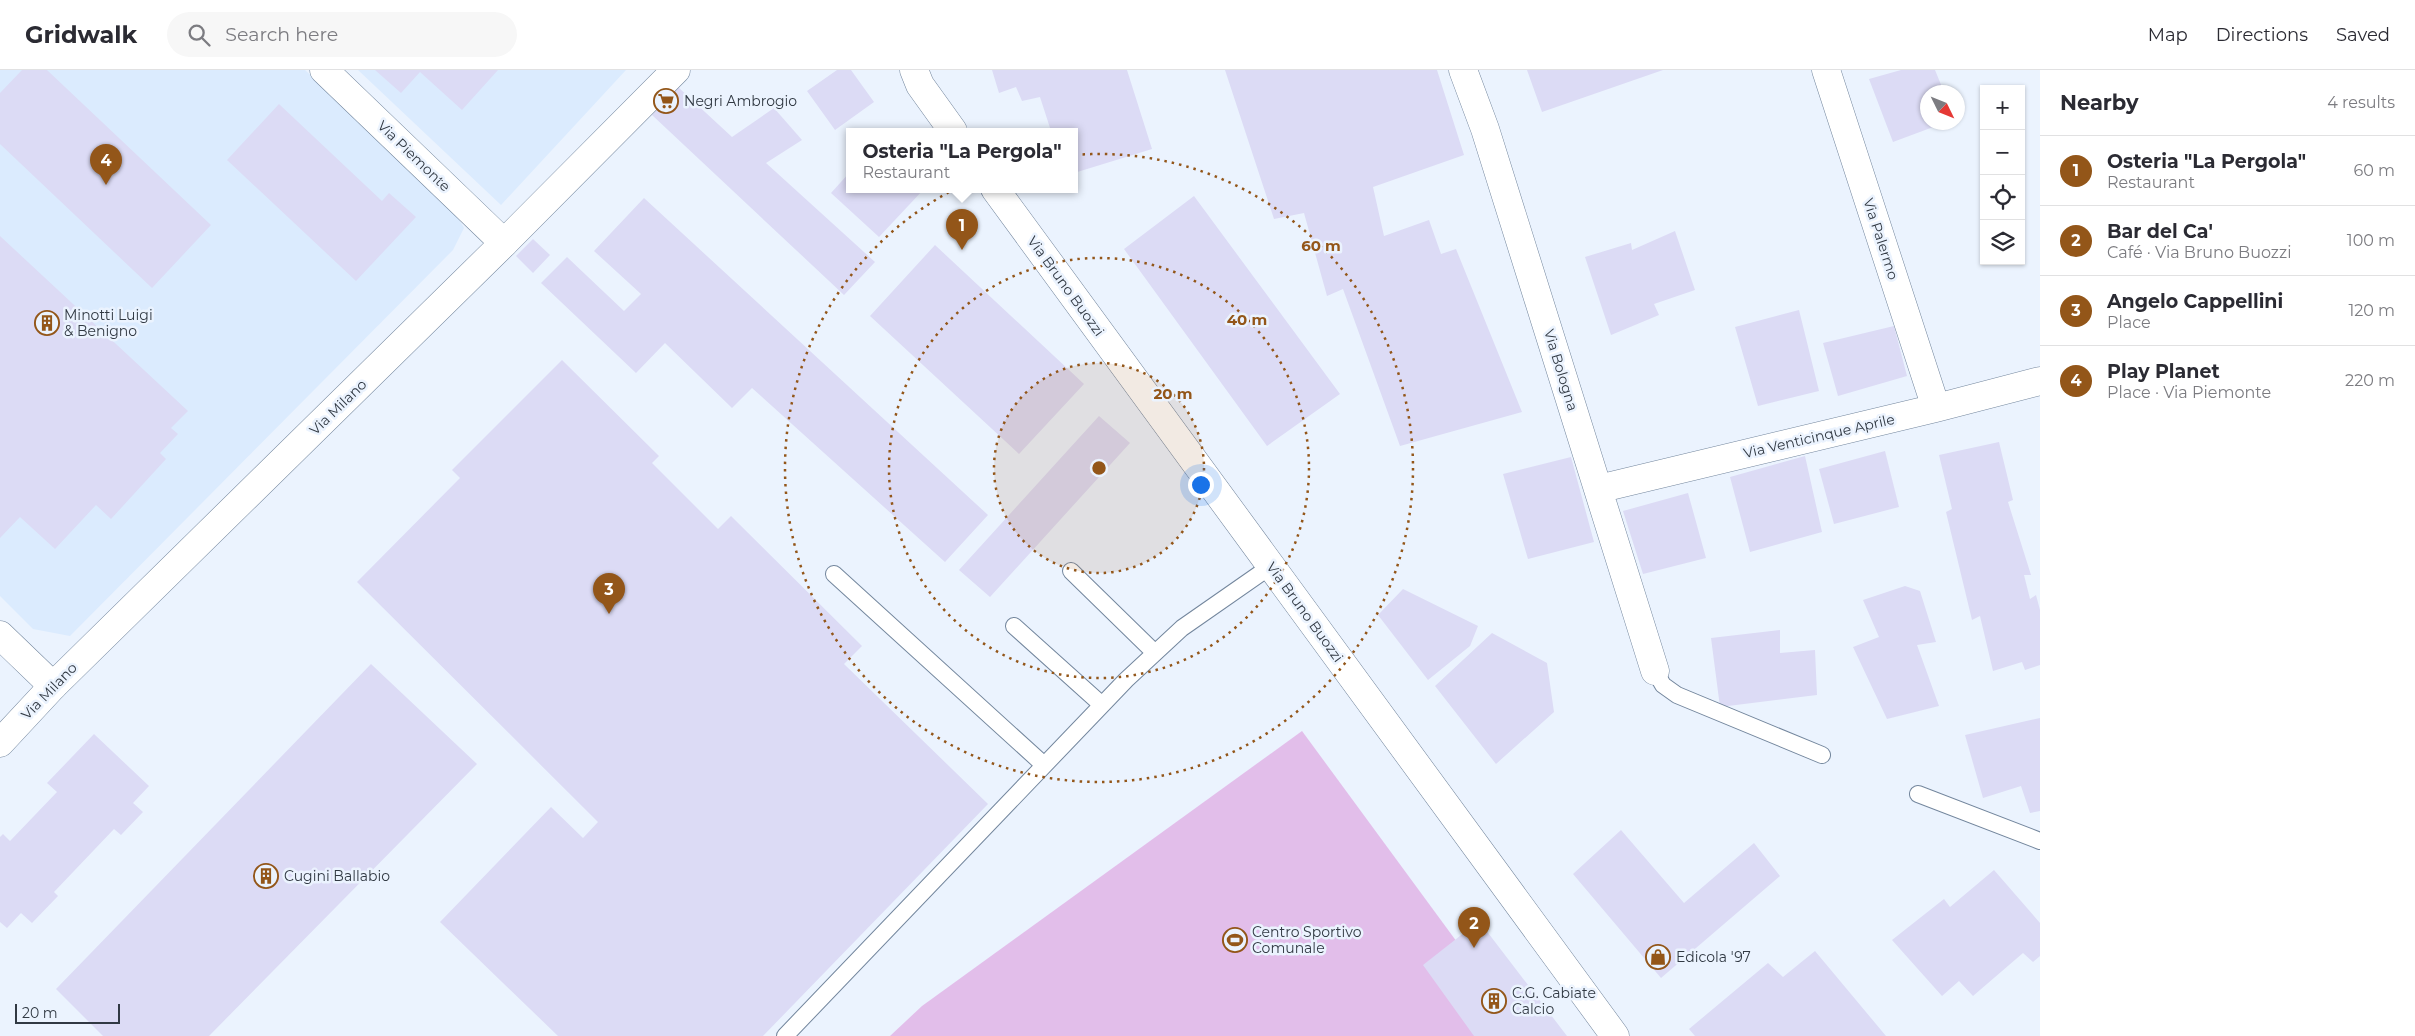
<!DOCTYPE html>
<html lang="en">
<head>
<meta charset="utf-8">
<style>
  body { margin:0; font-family:Montserrat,sans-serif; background:#f7f7f7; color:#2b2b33 }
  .controls { position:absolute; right:15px; top:15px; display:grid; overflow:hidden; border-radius:0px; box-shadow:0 1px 4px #0004 }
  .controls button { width:45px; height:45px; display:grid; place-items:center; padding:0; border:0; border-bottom:1px solid #e1e1e2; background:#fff; color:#2b2b33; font:25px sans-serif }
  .compass { position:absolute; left:1920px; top:15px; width:45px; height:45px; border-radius:50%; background:#fff; box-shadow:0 1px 4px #0004; rotate:133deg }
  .scale { position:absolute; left:15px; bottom:12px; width:105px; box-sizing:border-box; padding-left:5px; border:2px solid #313943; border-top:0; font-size:14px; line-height:18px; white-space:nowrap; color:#313943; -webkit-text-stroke:4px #ebf3fe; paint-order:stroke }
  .you { position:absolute; left:1200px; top:414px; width:18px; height:18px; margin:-12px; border:4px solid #fff; border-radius:50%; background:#1a73e8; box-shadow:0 0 0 8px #1a73e833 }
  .badge { display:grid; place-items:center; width:32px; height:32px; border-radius:50%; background:#935619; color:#fff; font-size:16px; font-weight:700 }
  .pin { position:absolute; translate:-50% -41px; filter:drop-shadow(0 1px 2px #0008) }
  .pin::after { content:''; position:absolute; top:26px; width:18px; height:15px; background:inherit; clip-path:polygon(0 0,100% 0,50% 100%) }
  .popup { position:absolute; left:846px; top:58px; width:232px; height:65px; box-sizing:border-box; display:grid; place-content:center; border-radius:0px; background:#fff; filter:drop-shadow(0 1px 4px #0005); font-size:16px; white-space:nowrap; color:#7c7c81 }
  .popup b { font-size:19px; color:#2b2b33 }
  .popup::after { content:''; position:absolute; left:50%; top:100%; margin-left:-10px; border:10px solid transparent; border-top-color:#fff }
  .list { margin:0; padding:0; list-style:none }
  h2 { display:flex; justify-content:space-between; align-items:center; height:65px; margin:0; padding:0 20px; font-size:21px }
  h2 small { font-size:16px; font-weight:400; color:#7c7c81 }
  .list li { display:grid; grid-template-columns:32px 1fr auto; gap:15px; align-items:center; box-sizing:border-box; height:70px; padding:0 20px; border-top:1px solid #e1e1e2 }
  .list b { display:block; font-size:19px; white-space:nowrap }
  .list p { margin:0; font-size:16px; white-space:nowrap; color:#7c7c81 }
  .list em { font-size:16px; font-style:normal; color:#7c7c81 }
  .icon { flex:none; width:28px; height:28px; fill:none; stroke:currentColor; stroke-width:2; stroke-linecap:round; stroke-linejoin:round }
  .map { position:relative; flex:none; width:2040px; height:966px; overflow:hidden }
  header { display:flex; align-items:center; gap:30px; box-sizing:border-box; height:70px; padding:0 25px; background:#fff; border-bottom:1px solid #e1e1e2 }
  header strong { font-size:24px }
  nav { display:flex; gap:28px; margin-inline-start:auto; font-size:18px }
  .search { width:350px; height:45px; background:#f7f7f7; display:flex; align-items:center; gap:12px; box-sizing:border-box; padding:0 18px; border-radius:28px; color:#7c7c81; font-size:19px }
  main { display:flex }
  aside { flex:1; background:#fff }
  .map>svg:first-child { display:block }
  .built { fill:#dbebfe }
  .green { fill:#e2beea }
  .building { fill:#dcdbf5 }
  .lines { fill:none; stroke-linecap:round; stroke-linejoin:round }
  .lane-casing { stroke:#73869d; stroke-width:18 }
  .street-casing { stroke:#73869d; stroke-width:29 }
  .secondary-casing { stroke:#73869d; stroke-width:29 }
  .lane { stroke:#fff; stroke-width:16 }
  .street { stroke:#fff; stroke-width:28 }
  .secondary { stroke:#fff; stroke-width:28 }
  .ring { fill:none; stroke:#935619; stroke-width:2.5; stroke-dasharray:2.5 5 }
  .labels { text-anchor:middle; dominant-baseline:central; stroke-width:5; stroke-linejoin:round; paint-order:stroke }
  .poi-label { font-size:14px; fill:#313943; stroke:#ebf3fe; text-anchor:start }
  .street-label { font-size:14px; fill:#313943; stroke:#ebf3fe }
  .centre { fill:#935619; stroke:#ebf3fe; stroke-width:2.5 }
  .ring-label { font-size:15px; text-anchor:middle; font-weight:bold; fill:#935619; stroke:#ebf3fe; stroke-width:5; stroke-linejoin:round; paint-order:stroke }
</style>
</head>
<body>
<header>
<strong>Gridwalk</strong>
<div class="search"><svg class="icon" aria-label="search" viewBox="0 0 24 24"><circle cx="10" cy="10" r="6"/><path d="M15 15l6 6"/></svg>Search here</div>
<nav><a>Map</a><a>Directions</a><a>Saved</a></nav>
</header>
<main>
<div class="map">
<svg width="2040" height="966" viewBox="0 0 2040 966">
  <rect width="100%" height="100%" fill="#ebf3fe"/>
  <path class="built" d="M0,0h305l147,137 12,21 -11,22 -383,386 -37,-7 -33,-33z
    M358,0h268l-125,135z"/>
  <path class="green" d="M1302,661l224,305h-636l32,-30z"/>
  <path class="building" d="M22,0h25l164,155 -59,63 -152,-144v-51z
    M375,0h123l-36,40 -42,-38 -19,21z
    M837,0h14l23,32 -39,28 -28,-39z
    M992,0h135l25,79 -78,24v-42h-23l-11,-34 -18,4 -6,-14 -17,6z
    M1225,0h212l27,85 -91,32 11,49 45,-16 12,34 15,-5 66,163 -122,34 -57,-157 -16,7 -23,-83 -30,6z
    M1527,0h136l-121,42z
    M1901,0h34l9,22h-16v30l16,1 -51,19 -24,-63z
    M678,17l54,50 42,-29 28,32 -36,23 109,99 -31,33 -192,-180z
    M279,34l103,97 7,-8 27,24 -60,64 -129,-121z
    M850,102v17h74l-45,48 -48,-44z
    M1194,126l146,198 -73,52 -143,-197z
    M644,128l344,317 -43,47 -193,-174 -20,20 -67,-65 -29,30 -95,-90 26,-26 57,54 17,-17 -47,-43z
    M1675,161l20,59 -41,14 5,11 -48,20 -26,-78 46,-14 1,7z
    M0,166l188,175 -17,17 7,6 -18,19 6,6 -55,60 -15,-14 -41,44 -35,-32 -20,21z
    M533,169l17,16 -17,18 -17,-17z
    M935,175l149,139 -65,70 -149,-138z
    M1799,240l20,81 -61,15 -23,-79z
    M1894,256l13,50 -69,20 -15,-53z
    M562,290l97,96 -7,7 66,66 13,-13 131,130 -18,18 144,140 -225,232h-205l-118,-114 111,-115 32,31 15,-16 -241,-240 103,-104 -8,-8z
    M1099,346l31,27 -140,154 -31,-27z
    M1999,372l14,58 -5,2 23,73h-7l6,24 6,-4 4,15v55l-15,5 -3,-8 -29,9 -13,-55 -8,4 -26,-108 6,-3 -13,-54z
    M1885,381l14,56 -65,17 -15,-55z
    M1805,386l17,76 -72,20 -20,-75z
    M1571,387l23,85 -66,17 -25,-85z
    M1688,423l18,65 -63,16 -20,-63z
    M1905,516l15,5 16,51 -19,3 22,61 -52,13 -34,-72 26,-10 -16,-37z
    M1403,519l75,37 -8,20 -42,34 -50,-65z
    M1780,560v23l35,-3 2,45 -97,12 -9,-69z
    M1492,563l55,30 7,49 -58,52 -61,-78z
    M371,594l106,100 -268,272h-106l-47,-47z
    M2040,648v93l-10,2 -9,-27 -38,12 -18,-63z
    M94,664l55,52 -16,17 10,9 -22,23 -7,-6 -60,63 4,4 -26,27 -11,-10 -14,15 -7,-6v-85l3,-3 7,7 47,-49 -10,-9z
    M1621,760l63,73 70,-60 26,33 -119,102 -88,-104z
    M1994,800l46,53v33l-7,6 -10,-9 -50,43 -14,-15 -17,15 -50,-56 52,-41 6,8z
    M1479,851l88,115h-93l-51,-71z
    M1815,881l71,85h-191l-6,-7 79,-66 15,14z"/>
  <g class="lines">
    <defs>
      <path id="lane" d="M1071,501l84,82
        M834,504l210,191
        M1014,556l88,79
        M1655,601l8,14 14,10 145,60
        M1918,724l122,47
        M785,966l341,-356 56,-52 89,-62"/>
      <path id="street" d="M324,0l180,173
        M1463,0l22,59 170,542
        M1826,0l110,338
        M1598,419l338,-81 104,-27
        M0,565l53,51"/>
      <path id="secondary" d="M914,0l6,15 33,46
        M995,119l620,847
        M0,673l53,-57 451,-443 172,-173"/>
    </defs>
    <use href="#lane" class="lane-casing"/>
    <use href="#street" class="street-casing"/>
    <use href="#secondary" class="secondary-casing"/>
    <use href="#lane" class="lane"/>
    <use href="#street" class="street"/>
    <use href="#secondary" class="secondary"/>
  </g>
  <circle cx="1099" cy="398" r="105" fill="#935619" fill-opacity=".12"/>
  <g class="ring">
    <circle cx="1099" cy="398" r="105"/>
    <circle cx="1099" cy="398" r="210"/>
    <circle cx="1099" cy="398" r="314"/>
  </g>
  <defs>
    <symbol id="supermarket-ring" viewBox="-11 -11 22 22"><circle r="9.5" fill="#ebf3fe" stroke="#935619" stroke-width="1.5"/><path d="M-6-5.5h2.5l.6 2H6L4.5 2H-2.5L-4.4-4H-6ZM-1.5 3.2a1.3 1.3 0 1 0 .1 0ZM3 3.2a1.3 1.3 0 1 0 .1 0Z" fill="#935619"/></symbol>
    <symbol id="building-ring" viewBox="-11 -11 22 22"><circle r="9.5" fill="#ebf3fe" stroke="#935619" stroke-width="1.5"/><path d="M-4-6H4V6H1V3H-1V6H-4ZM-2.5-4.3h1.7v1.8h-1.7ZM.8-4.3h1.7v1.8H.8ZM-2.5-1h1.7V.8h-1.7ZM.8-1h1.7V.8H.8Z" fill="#935619"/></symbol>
    <symbol id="stadium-ring" viewBox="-11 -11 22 22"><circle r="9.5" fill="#ebf3fe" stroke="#935619" stroke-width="1.5"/><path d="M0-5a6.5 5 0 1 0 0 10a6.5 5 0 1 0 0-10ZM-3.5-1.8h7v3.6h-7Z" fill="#935619"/></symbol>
    <symbol id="shop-ring" viewBox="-11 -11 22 22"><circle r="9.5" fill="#ebf3fe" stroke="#935619" stroke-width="1.5"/><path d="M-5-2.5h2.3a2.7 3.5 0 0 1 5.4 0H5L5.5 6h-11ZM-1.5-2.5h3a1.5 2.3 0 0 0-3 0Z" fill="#935619"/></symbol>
  </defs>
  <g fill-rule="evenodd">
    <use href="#supermarket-ring" x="652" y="17" width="28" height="28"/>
    <use href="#building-ring" x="33" y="239" width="28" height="28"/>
    <use href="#building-ring" x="252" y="792" width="28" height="28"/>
    <use href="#stadium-ring" x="1221" y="856" width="28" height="28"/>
    <use href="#shop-ring" x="1644" y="873" width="28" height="28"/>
    <use href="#building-ring" x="1480" y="917" width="28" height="28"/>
  </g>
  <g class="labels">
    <g class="poi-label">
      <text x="684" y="31">Negri Ambrogio</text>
      <text x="64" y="245">Minotti Luigi<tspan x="64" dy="16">&amp; Benigno</tspan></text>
      <text x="284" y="806">Cugini Ballabio</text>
      <text x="1252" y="862">Centro Sportivo<tspan x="1252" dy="16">Comunale</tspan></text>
      <text x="1676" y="887">Edicola '97</text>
      <text x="1512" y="923">C.G. Cabiate<tspan x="1512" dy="16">Calcio</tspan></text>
    </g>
    <g class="street-label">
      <text transform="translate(414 86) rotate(44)">Via Piemonte</text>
      <text transform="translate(1881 169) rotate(72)">Via Palermo</text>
      <text transform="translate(1066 216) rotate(54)">Via Bruno Buozzi</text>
      <text transform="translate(1561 300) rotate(73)">Via Bologna</text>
      <text transform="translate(338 337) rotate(-44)">Via Milano</text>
      <text transform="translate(1819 366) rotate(-13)">Via Venticinque Aprile</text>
      <text transform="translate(1305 542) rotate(54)">Via Bruno Buozzi</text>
      <text transform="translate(49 621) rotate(-46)">Via Milano</text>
    </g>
  </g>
  <circle cx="1099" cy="398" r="8" class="centre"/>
  <g class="ring-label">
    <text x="1321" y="181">60 m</text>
    <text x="1247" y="255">40 m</text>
    <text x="1173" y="329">20 m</text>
  </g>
</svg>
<div class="controls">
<button>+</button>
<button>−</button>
<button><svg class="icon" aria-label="locate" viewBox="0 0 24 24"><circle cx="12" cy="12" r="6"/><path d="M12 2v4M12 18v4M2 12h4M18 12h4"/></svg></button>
<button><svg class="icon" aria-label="layers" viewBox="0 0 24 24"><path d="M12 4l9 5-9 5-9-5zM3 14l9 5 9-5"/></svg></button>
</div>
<svg class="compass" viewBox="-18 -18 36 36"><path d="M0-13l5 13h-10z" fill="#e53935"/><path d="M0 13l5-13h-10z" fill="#7c7c81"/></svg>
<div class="scale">20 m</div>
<div class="you"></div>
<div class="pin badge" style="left:962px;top:180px">1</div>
<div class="popup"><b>Osteria &quot;La Pergola&quot;</b>Restaurant</div>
<div class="pin badge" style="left:1474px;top:878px">2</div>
<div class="pin badge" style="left:609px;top:544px">3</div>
<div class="pin badge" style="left:106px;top:115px">4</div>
</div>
<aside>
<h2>Nearby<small>4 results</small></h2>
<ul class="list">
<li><span class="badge">1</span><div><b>Osteria &quot;La Pergola&quot;</b><p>Restaurant</p></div><em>60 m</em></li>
<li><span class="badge">2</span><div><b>Bar del Ca'</b><p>Café · Via Bruno Buozzi</p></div><em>100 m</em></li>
<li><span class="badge">3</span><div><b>Angelo Cappellini</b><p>Place</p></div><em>120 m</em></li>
<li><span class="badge">4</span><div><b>Play Planet</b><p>Place · Via Piemonte</p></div><em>220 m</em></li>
</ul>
</aside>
</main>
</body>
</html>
